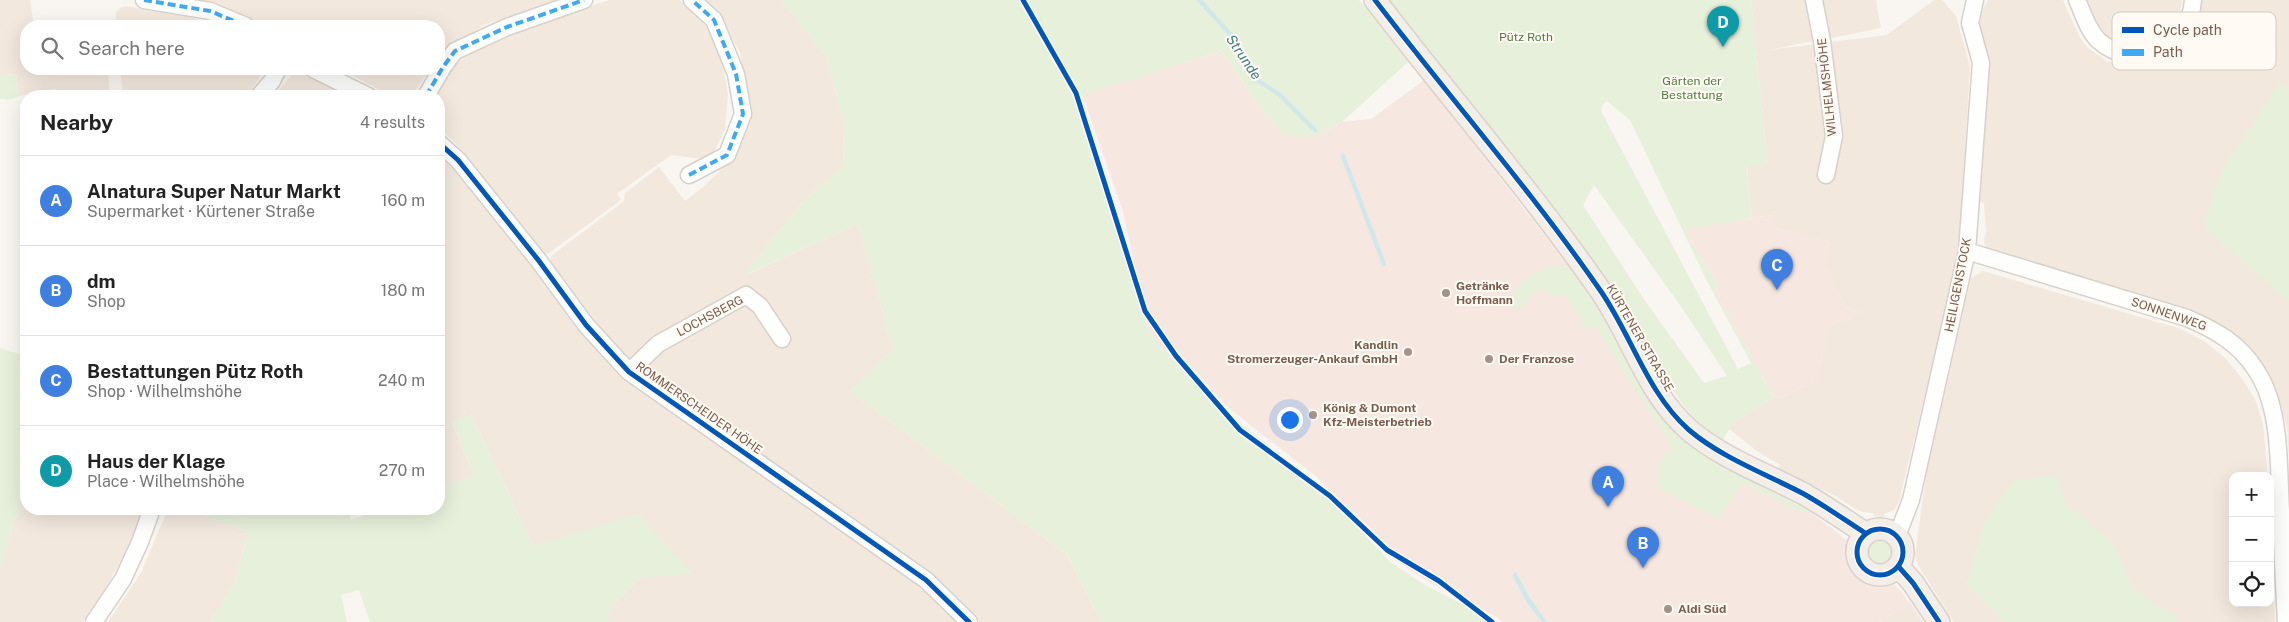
<!DOCTYPE html>
<html lang="en">
<head>
<meta charset="utf-8">
<style>
  body { margin:0; font-family:"Public Sans",sans-serif; background:#f6f6f6; color:#222 }
  .controls { position:absolute; right:15px; bottom:15px; display:grid; overflow:hidden; border-radius:10px; box-shadow:0 5px 20px #0002 }
  .controls button { width:45px; height:45px; display:grid; place-items:center; padding:0; border:0; border-bottom:1px solid #e0e0e0; background:#fff; color:#222; font:25px sans-serif }
  .you { position:absolute; left:1289px; top:419px; width:18px; height:18px; margin:-12px; border:4px solid #fff; border-radius:50%; background:#1a73e8; box-shadow:0 0 0 8px #1a73e833 }
  .badge { display:grid; place-items:center; width:32px; height:32px; border-radius:50%; background:#2563eb; color:#fff; font-size:16px; font-weight:700 }
  .pin { position:absolute; translate:-50% -41px; filter:drop-shadow(0 1px 2px #0008) }
  .pin::after { content:''; position:absolute; top:26px; width:18px; height:15px; background:inherit; clip-path:polygon(0 0,100% 0,50% 100%) }
  .list { margin:0; padding:0; list-style:none }
  h2 { display:flex; justify-content:space-between; align-items:center; height:65px; margin:0; padding:0 20px; font-size:21px }
  h2 small { font-size:16px; font-weight:400; color:#767676 }
  .list li { display:grid; grid-template-columns:32px 1fr auto; gap:15px; align-items:center; box-sizing:border-box; height:90px; padding:0 20px; border-top:1px solid #e0e0e0 }
  .list b { display:block; font-size:19px; white-space:nowrap }
  .list p { margin:0; font-size:16px; white-space:nowrap; color:#767676 }
  .list em { font-size:16px; font-style:normal; color:#767676 }
  .icon { flex:none; width:28px; height:28px; fill:none; stroke:currentColor; stroke-width:2; stroke-linecap:round; stroke-linejoin:round }
  .map { position:relative; flex:none; width:2289px; height:622px; overflow:hidden }
  .search { position:absolute; background:#fff; box-shadow:0 5px 20px #0002; left:20px; top:20px; width:425px; height:55px; display:flex; align-items:center; gap:12px; box-sizing:border-box; padding:0 18px; border-radius:20px; color:#767676; font-size:19px }
  .panel { position:absolute; background:#fff; box-shadow:0 5px 20px #0002; left:20px; top:90px; width:425px; height:425px; border-radius:20px }
  .map>svg:first-child { display:block }
  .residential { fill:#f2e8de }
  .commercial { fill:#f6e8e1 }
  .green { fill:#e7f0db; fill-rule:evenodd }
  .water { fill:#d0e8ea }
  .lines { fill:none; stroke-linecap:round; stroke-linejoin:round }
  .stream { stroke:#d0e8ea; stroke-width:4.5 }
  .minor-casing { stroke:#d7d1cb; stroke-width:19 }
  .major-casing { stroke:#dad1cc; stroke-width:24 }
  .minor { stroke:#fefefd; stroke-width:16 }
  .major { stroke:#f3eee8; stroke-width:21 }
  .quiet { stroke:#3fa9f5; stroke-width:4; stroke-dasharray:8 4; stroke-linecap:butt }
  .cycleway-casing { stroke:#fffaf3; stroke-width:8 }
  .cycleway { stroke:#0057b8; stroke-width:5 }
  .poi-dot { fill:#a69286; stroke:#fffaf3; stroke-width:2 }
  .labels { text-anchor:middle; dominant-baseline:central; stroke-width:4; stroke-linejoin:round; paint-order:stroke }
  .park-label { font-size:12px; fill:#537a41; stroke:#fffaf3 }
  .street-label { font-size:12px; fill:#7a5c4d; stroke:#fffaf3 }
  .poi-label { font-size:12px; font-weight:bold; fill:#7a5c4d; stroke:#fffaf3; text-anchor:start }
  .water-label { font-size:14px; font-style:italic; fill:#437c86; stroke:#fffaf3 }
  .key { fill:#fffaf3; stroke:#d7cbc1; stroke-width:1 }
  .key-label { font-size:14px; fill:#7a5c4d }
</style>
</head>
<body>
<div class="map">
<svg width="2289" height="622" viewBox="0 0 2289 622">
  <rect width="100%" height="100%" fill="#f9f5f0"/>
  <path class="residential" d="M0,0h30l4,26h-8v43h13l1,5 68,-2 2,24h-51l-4,-7 -36,7 -3,-22 -16,1z
    M188,0h370l-75,25 -44,34v-33h-175l-42,-19z
    M609,0h71l20,18 10,15 13,33 5,29 -3,34 -12,25 -11,5 -31,-4 -54,39 4,6 -72,53 -5,1 -88,-110 -17,-17v-31h-6l20,-28 12,-11 31,-18z
    M706,0h75l44,55 19,67 -1,45 -37,31 -59,72 1,4 110,-50 35,126 -43,41 217,164 34,67h-121l-28,-28 -307,-219 -23,-19 -72,-93 1,-7 73,-55 1,-8 34,-26 26,34 17,-13 34,-33 13,-43 -9,-60 -23,-38z
    M1751,0h54l8,41 -44,9 118,-15 47,-35h8l14,16 14,51 -10,163 -8,54 -53,217 -5,9 -10,4v3l-10,-1 -1,-3 -10,-1 -9,-4 -17,-11 -59,-29 2,-3 -23,-14 -28,-22 3,-6 42,-26 7,1 39,-19v-14l10,-39 35,-13 -20,-7 -20,-42 7,-21 -58,-16 -2,-12 -20,3 -5,-52 21,-1z
    M1823,0h53l5,28 -51,10z
    M1988,0h75l16,36 7,10 20,15 25,6 25,-3 23,-14 15,-20 5,-13 1,-17h89v458l-2,-30 -6,-24 -8,-18 -8,-15 -41,-43 -38,-19 -198,-58 -4,-8 2,-12 -2,-28 -4,-1 7,-124 -8,-51 4,-18z
    M2085,0h97v2l-4,17 -10,16 -16,10 -18,3 -19,-4 -15,-11z
    M126,6l64,11 27,9h-101v-14l4,-4z
    M120,69h145l-18,27h-124z
    M342,69h89l-20,27h-22z
    M305,71l41,20 9,5h-82l19,-21z
    M439,151l178,222 24,19 275,191 45,39h-355l9,-19 25,-25 -107,-32 -61,-131 -20,7 22,54 -35,12z
    M1983,271l198,58 23,12 20,16 17,20 14,22 8,25 5,52h-35v127h37v-84l5,103h-321l-36,-57 -3,-10 11,-79 45,-198z
    M26,486v23h118l-17,41 -17,30 2,1 -30,41h-82v-55z
    M168,509h40l-2,7 42,16 -15,53 -23,37h-102l33,-49z
    M1910,602l13,20h-44z"/>
  <path class="commercial" d="M1221,51l41,59 19,22 41,1 20,-11 29,-3 53,-39 174,224 41,77 45,58 17,14 108,58 28,21 65,60 7,11 -30,19h-332l-18,-26 -13,-24 -4,3 15,28 15,19h-40l-5,-5 -70,-36 -34,-22 -75,-81 -93,-73 -48,-55 -11,5 -18,-26 -25,-118 -41,-117z
    M1773,215l1,12 59,16 -8,21 20,42 21,7 -36,13 -10,39v14l-39,19 -7,-1 -60,-107 4,-6 -35,-55z"/>
  <path class="green" d="M781,0h578l49,62 -66,60 -20,11 -19,5 -22,-6 -19,-22 -41,-59 -139,44 66,234 18,25 6,-2 50,57 93,72 2,2 -1,9 4,3 7,-1 63,68 35,23 47,24 14,13h-385l-34,-67 -217,-164 43,-41 -35,-126 -111,50v-4l59,-72 37,-31 1,-45 -19,-67z
    M1386,0h365l17,165 -21,2 5,51 -68,12 34,54 -4,6 60,107 -42,26 -9,18 -22,-15 -14,-16 -31,-43 -41,-75zM1607,101l23,19 75,157 46,86 -13,6 -137,-258 1,-6zM1594,185l86,120 47,71 -23,7 -63,-88 -58,-90z
    M16,74l3,22 -11,4 -8,-1v-24z
    M2278,85l11,2v216l-85,-76 15,-53z
    M1554,265l16,3 28,36 41,77 45,58 17,14 108,58h-13l-54,-29 -24,37 -58,-30c-4,-17 -2,-31 13,-40l-78,-123 -8,4 -22,-35h-14l-9,-6c-11,3 -15,7 -15,18l-13,1 -4,-6c1,-18 28,-33 44,-37z
    M0,348l26,8v130l-26,81z
    M472,415l61,131 106,-32 54,60 -53,4 -25,25 -9,19h-236l-11,-32 -18,5 6,27h-137l23,-37 15,-53 -42,-16 2,-7h140l3,11 30,-11h58v-21l35,-12 -22,-55z
    M2056,475l11,30 46,37 20,46 44,30v4h-172l-39,-39 19,-62 28,-40z
    M1868 552a12 12 0 1 1 24 0a12 12 0 1 1-24 0Z"/>
  <path class="water" d="M1516,572l13,24 18,26h-5l-15,-19 -15,-28z"/>
  <g class="lines">
    <path class="stream" d="M1199,0l35,38 25,43 21,14 35,35
      M1343,156l41,108"/>
    <defs>
      <path id="minor" d="M144,0l66,11 36,15
        M1814,0l8,41 12,95 -8,39
        M2077,0c6,13 11,31 22,41 37,32 91,6 94,-41
        M313,69l55,27
        M259,96l13,-15 6,-12
        M426,96l17,-29 12,-16 52,-24 77,-27
        M439,143l19,17 81,101 47,64 43,47 297,208 43,42
        M689,175l38,-20 16,-41 -7,-40 -22,-54 -22,-20
        M1967,251l220,67c28,12 52,25 69,52 26,39 22,96 25,141 1,37 3,74 5,111
        M629,372l29,-28 88,-49 14,11 22,33
        M1897,536l14,-36 56,-249 14,-188 -11,-40 5,-23
        M94,622l29,-43 17,-37 12,-33"/>
      <path id="major" d="M1375,0c74,97 155,189 225,290 31,44 47,103 89,140 33,28 77,44 115,64 21,12 41,26 61,39
        M1857 552a23 23 0 1 1 46 0a23 23 0 1 1-46 0Z
        M1898,566l15,17 26,39"/>
    </defs>
    <use href="#minor" class="minor-casing"/>
    <use href="#major" class="major-casing"/>
    <use href="#minor" class="minor"/>
    <use href="#major" class="major"/>
    <path class="quiet" d="M144,0l66,11 36,15
      M426,96l17,-29 12,-16 52,-24 77,-27
      M689,175l38,-20 16,-41 -7,-40 -22,-54 -22,-20"/>
    <defs>
      <path id="cycleway" d="M1023,0l53,93 69,218 31,45 64,74 90,66 57,54 52,31 53,41
        M1375,0c74,97 155,189 225,290 31,44 47,103 89,140 33,28 77,44 115,64 21,12 41,26 61,39
        M439,143l19,17 81,101 47,64 43,47 297,208 43,42
        M1857 552a23 23 0 1 1 46 0a23 23 0 1 1-46 0Z
        M1898,566l15,17 26,39"/>
    </defs>
    <use href="#cycleway" class="cycleway-casing"/>
    <use href="#cycleway" class="cycleway"/>
  </g>
  <g class="poi-dot">
    <circle cx="1446" cy="293" r="5"/>
    <circle cx="1408" cy="352" r="5"/>
    <circle cx="1489" cy="359" r="5"/>
    <circle cx="1313" cy="415" r="5"/>
    <circle cx="1668" cy="609" r="5"/>
  </g>
  <g class="labels">
    <g class="park-label">
      <text x="1526" y="37">Pütz Roth</text>
      <text x="1692" y="81">Gärten der<tspan x="1692" dy="14">Bestattung</tspan></text>
    </g>
    <g class="street-label">
      <text transform="translate(1827 87) rotate(-96)">WILHELMSHÖHE</text>
      <text transform="translate(1958 285) rotate(-79)">HEILIGENSTOCK</text>
      <text transform="translate(2169 314) rotate(19)">SONNENWEG</text>
      <text transform="translate(710 316) rotate(-28)">LOCHSBERG</text>
      <text transform="translate(1640 338) rotate(60)">KÜRTENER STRASSE</text>
      <text transform="translate(699 408) rotate(35)">ROMMERSCHEIDER HÖHE</text>
    </g>
    <g class="poi-label">
      <text x="1456" y="286">Getränke<tspan x="1456" dy="14">Hoffmann</tspan></text>
      <text x="1398" y="345" text-anchor="end">Kandlin<tspan x="1398" dy="14">Stromerzeuger-Ankauf GmbH</tspan></text>
      <text x="1499" y="359">Der Franzose</text>
      <text x="1323" y="408">König &amp; Dumont<tspan x="1323" dy="14">Kfz-Meisterbetrieb</tspan></text>
      <text x="1678" y="609">Aldi Süd</text>
    </g>
    <g class="water-label">
      <text transform="translate(1244 57) rotate(56)">Strunde</text>
    </g>
  </g>
  <rect x="2112" y="12" width="164" height="58" rx="8" class="key"/>
  <rect x="2122" y="27" width="22" height="6" fill="#0057b8"/>
  <rect x="2122" y="49" width="22" height="7" fill="#3fa9f5"/>
  <g class="key-label">
    <text x="2153" y="35">Cycle path</text>
    <text x="2153" y="57">Path</text>
  </g>
</svg>
<div class="controls">
<button>+</button>
<button>−</button>
<button><svg class="icon" aria-label="locate" viewBox="0 0 24 24"><circle cx="12" cy="12" r="6"/><path d="M12 2v4M12 18v4M2 12h4M18 12h4"/></svg></button>
</div>
<div class="you"></div>
<div class="pin badge" style="left:1608px;top:507px;background:#3f7fe0">A</div>
<div class="pin badge" style="left:1643px;top:568px;background:#3f7fe0">B</div>
<div class="pin badge" style="left:1777px;top:290px;background:#3f7fe0">C</div>
<div class="pin badge" style="left:1723px;top:47px;background:#0f9aa8">D</div>
<div class="search"><svg class="icon" aria-label="search" viewBox="0 0 24 24"><circle cx="10" cy="10" r="6"/><path d="M15 15l6 6"/></svg>Search here</div>
<section class="panel">
<h2>Nearby<small>4 results</small></h2>
<ul class="list">
<li><span class="badge" style="background:#3f7fe0">A</span><div><b>Alnatura Super Natur Markt</b><p>Supermarket · Kürtener Straße</p></div><em>160 m</em></li>
<li><span class="badge" style="background:#3f7fe0">B</span><div><b>dm</b><p>Shop</p></div><em>180 m</em></li>
<li><span class="badge" style="background:#3f7fe0">C</span><div><b>Bestattungen Pütz Roth</b><p>Shop · Wilhelmshöhe</p></div><em>240 m</em></li>
<li><span class="badge" style="background:#0f9aa8">D</span><div><b>Haus der Klage</b><p>Place · Wilhelmshöhe</p></div><em>270 m</em></li>
</ul>
</section>
</div>
</body>
</html>
